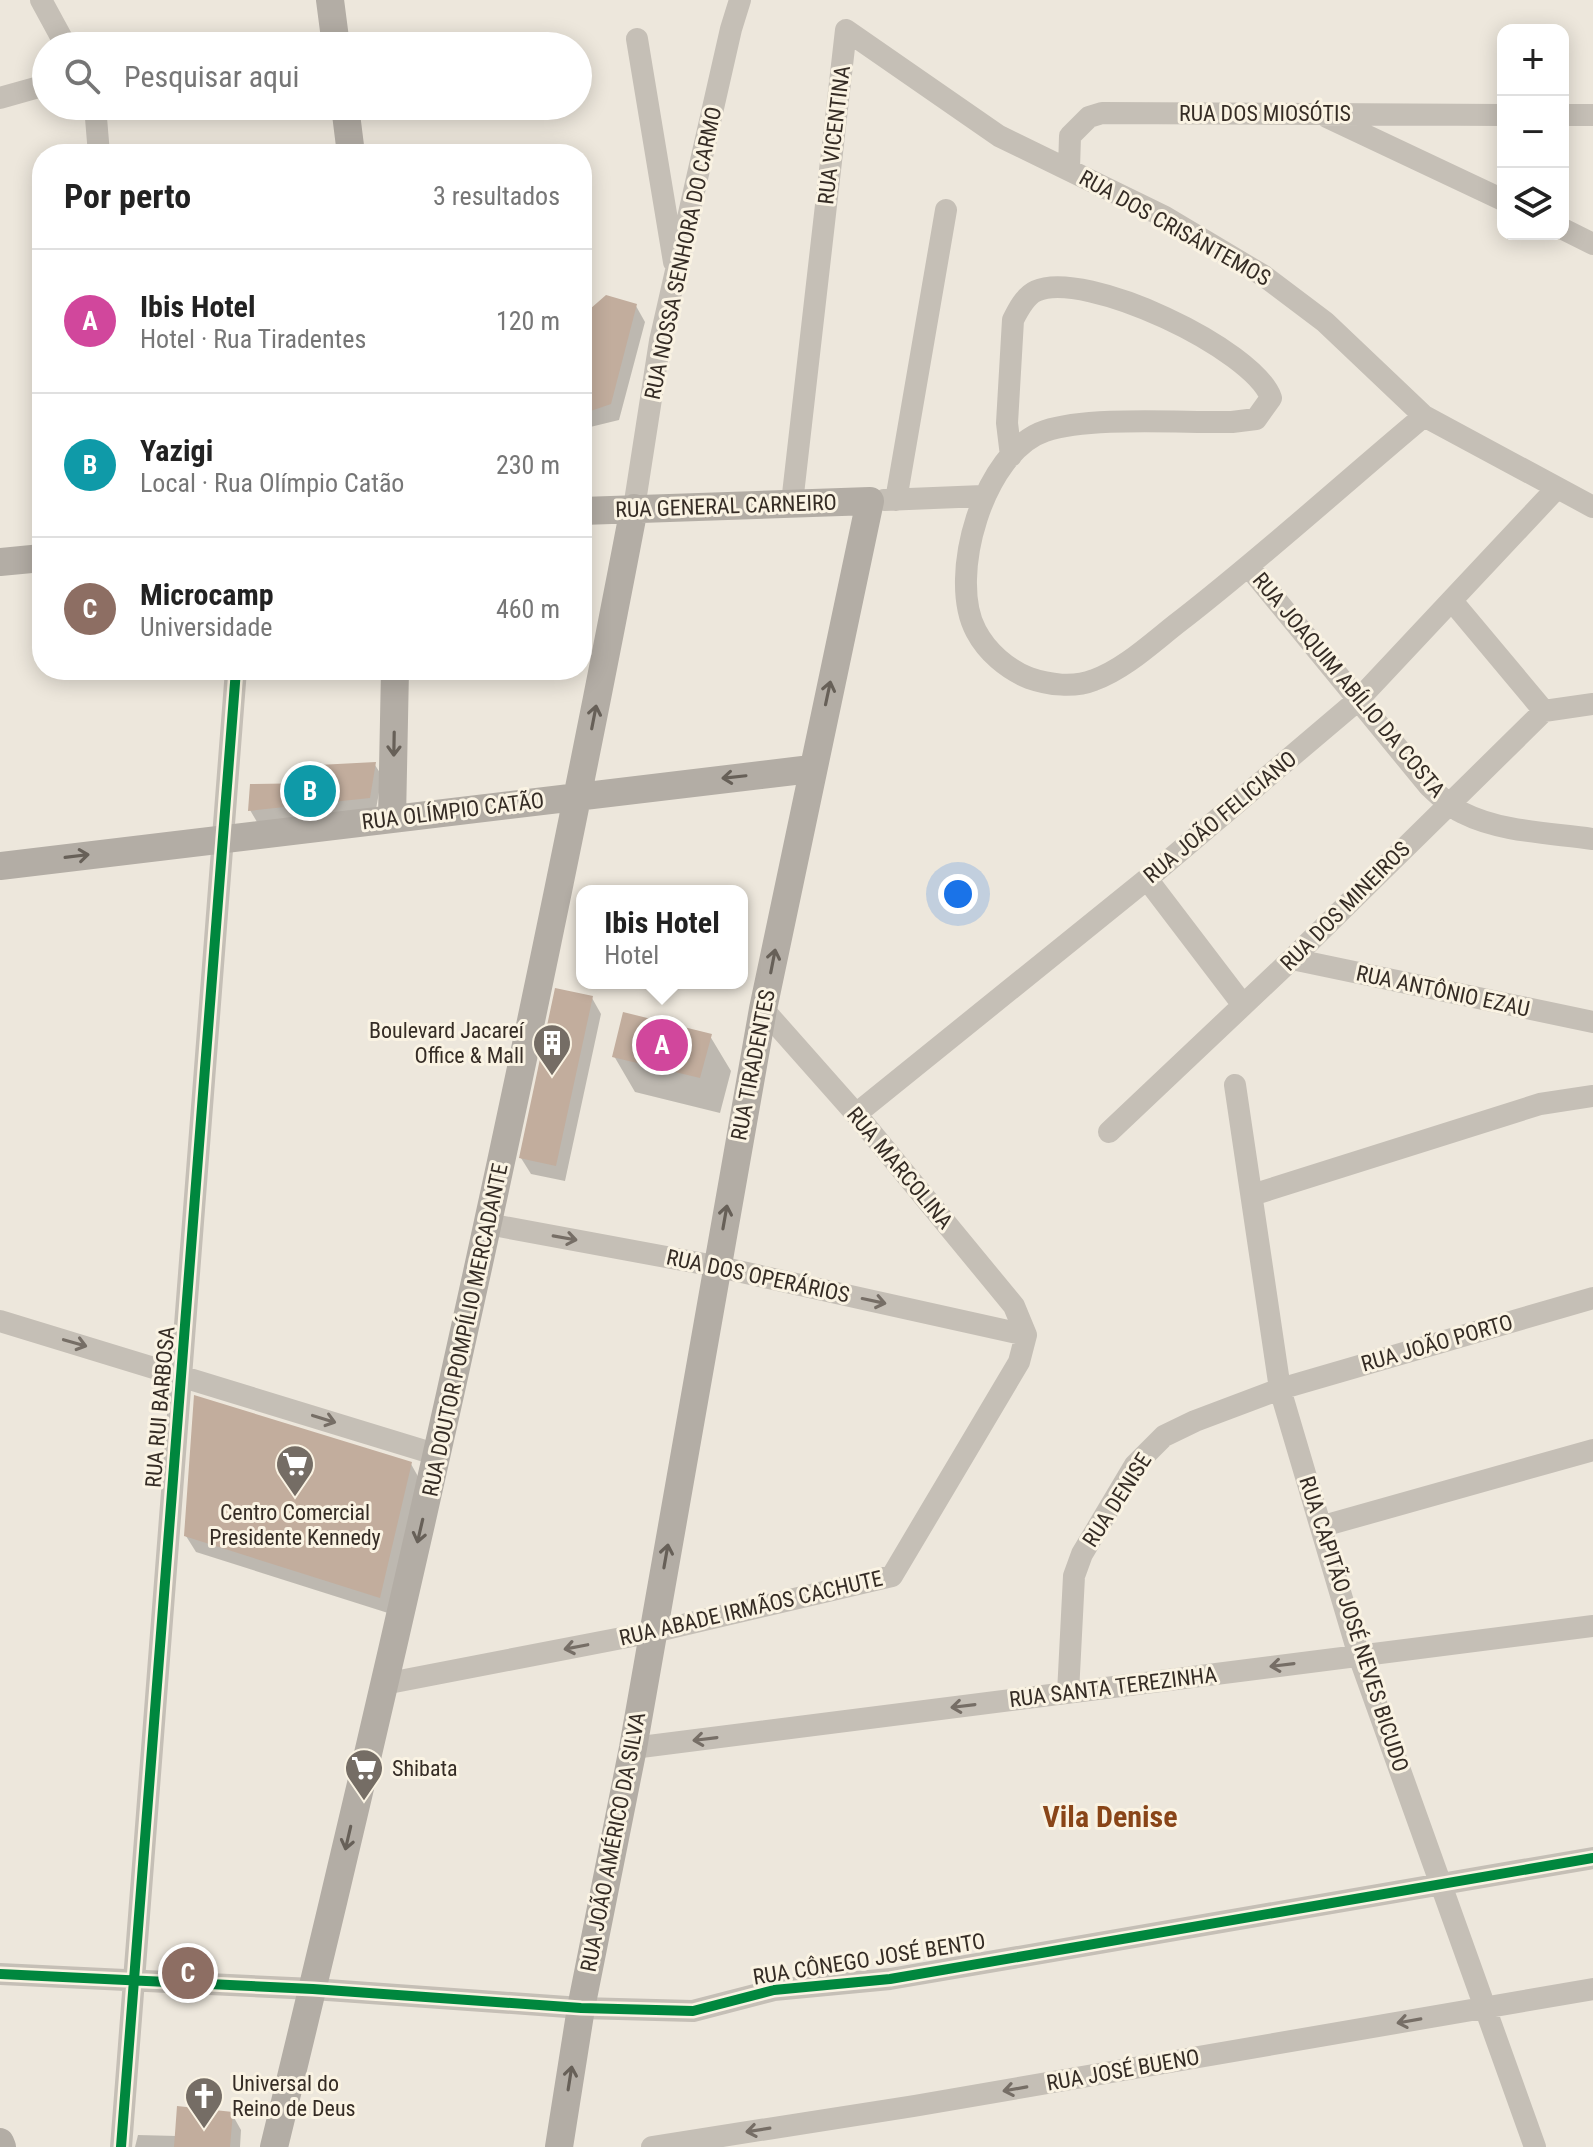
<!DOCTYPE html>
<html lang="pt">
<head>
<meta charset="utf-8">
<style>
  body { margin:0; font-family:"Roboto Condensed",sans-serif; background:#f6f6f6; color:#222 }
  .controls { position:absolute; right:24px; top:24px; display:grid; overflow:hidden; border-radius:16px; box-shadow:0 4px 20px #0003 }
  .controls button { width:72px; height:72px; display:grid; place-items:center; padding:0; border:0; border-bottom:2px solid #e0e0e0; background:#fff; color:#222; font:40px sans-serif }
  .you { position:absolute; left:958px; top:894px; width:28px; height:28px; margin:-20px; border:6px solid #fff; border-radius:50%; background:#1a73e8; box-shadow:0 0 0 12px #1a73e833 }
  .badge { display:grid; place-items:center; width:52px; height:52px; border-radius:50%; background:#2563eb; color:#fff; font-size:26px; font-weight:700 }
  .pin { position:absolute; translate:-50% -50%; border:4px solid #fff; box-shadow:0 2px 8px #0006 }
  .popup { position:absolute; left:576px; top:885px; width:172px; height:104px; box-sizing:border-box; display:grid; place-content:center; border-radius:16px; background:#fff; filter:drop-shadow(0 2px 6px #0005); font-size:26px; white-space:nowrap; color:#767676 }
  .popup b { font-size:30px; color:#222 }
  .popup::after { content:''; position:absolute; left:50%; top:100%; margin-left:-16px; border:16px solid transparent; border-top-color:#fff }
  .list { margin:0; padding:0; list-style:none }
  h2 { display:flex; justify-content:space-between; align-items:center; height:104px; margin:0; padding:0 32px; font-size:34px }
  h2 small { font-size:26px; font-weight:400; color:#767676 }
  .list li { display:grid; grid-template-columns:52px 1fr auto; gap:24px; align-items:center; box-sizing:border-box; height:144px; padding:0 32px; border-top:2px solid #e0e0e0 }
  .list b { display:block; font-size:30px; white-space:nowrap }
  .list p { margin:0; font-size:26px; white-space:nowrap; color:#767676 }
  .list em { font-size:26px; font-style:normal; color:#767676 }
  .icon { flex:none; width:44px; height:44px; fill:none; stroke:currentColor; stroke-width:2; stroke-linecap:round; stroke-linejoin:round }
  .map { position:relative; flex:none; width:1593px; height:2147px; overflow:hidden }
  .search { position:absolute; background:#fff; box-shadow:0 4px 20px #0003; left:32px; top:32px; width:560px; height:88px; display:flex; align-items:center; gap:20px; box-sizing:border-box; padding:0 28px; border-radius:44px; color:#767676; font-size:30px }
  .panel { position:absolute; background:#fff; box-shadow:0 4px 20px #0003; left:32px; top:144px; width:560px; height:536px; border-radius:32px }
  .map>svg:first-child { display:block }
  .shadow { fill:#0003 }
  .building { fill:#c2ad9d }
  .lines { fill:none; stroke-linecap:round; stroke-linejoin:round }
  .minor { stroke:#c5bfb6; stroke-width:22 }
  .major { stroke:#b3ada5; stroke-width:28 }
  .cycleway-casing { stroke:#faf3e3; stroke-width:15 }
  .cycleway { stroke:#00873e; stroke-width:10 }
  .oneway { stroke:#676058 }
  .oneway2 { stroke:#766e66 }
  .labels { text-anchor:middle; dominant-baseline:central; stroke-width:6; stroke-linejoin:round; paint-order:stroke }
  .street-label { font-size:22px; fill:#352c25; stroke:#faf3e3 }
  .poi-label { font-size:22px; fill:#352c25; stroke:#faf3e3; text-anchor:start }
  .district-label { font-size:30px; font-weight:bold; fill:#894518; stroke:#faf3e3 }
</style>
</head>
<body>
<div class="map">
<svg width="1593" height="2147" viewBox="0 0 1593 2147">
  <rect width="100%" height="100%" fill="#ede7dc"/>
  <path class="shadow" d="M636,306l9,16 -26,98 -37,9v-111z
    M375,765l7,11 -6,33 -119,13 -7,-12z
    M592,998l9,16 -36,167 -34,-7 -10,-16z
    M710,1036l21,35 -11,42 -85,-21 -21,-36z
    M411,1464l9,16 -32,133 -192,-61 -10,-16z
    M232,2114l9,16 -1,17h-105l3,-12 39,1z"/>
  <path class="building" d="M606,295l31,9 -26,100 -29,10v-98z
    M376,762l-6,36 -122,13 2,-27 67,-1 1,-18z
    M555,988l38,8 -37,170 -37,-8z
    M623,1012l89,22 -12,44 -88,-21z
    M194,1395l218,67 -32,136 -196,-62z
    M177,2106l56,6 -3,35h-56z"/>
  <g class="lines">
    <path class="minor" d="M41,0l25,46
      M637,39l37,223
      M0,98l46,-13
      M95,106l4,48
      M1563,115h30
      M1327,117l176,83
      M1069,169l1,-33 19,-19 13,-4 401,2
      M1563,229l30,15
      M1011,456l-4,-33 6,-103c5,-10 12,-24 23,-29 49,-22 218,58 235,107l-15,21 -24,3c-50,1 -142,-6 -187,9 -61,20 -98,146 -69,200 11,21 31,38 53,47 20,7 45,10 65,2 33,-12 62,-41 90,-62 82,-64 160,-135 240,-202
      M884,500l99,-4
      M896,500l50,-290
      M792,503l54,-473 153,106 166,81 99,59 61,46 99,94 169,91
      M634,508l26,-167 71,-312 9,-29
      M1249,567l180,219c10,9 21,21 34,27 37,19 89,20 130,26
      M1452,601l92,110
      M1147,879l96,126
      M1292,959l301,63
      M1235,1085l45,304 79,267 176,491
      M856,1114l291,-235 211,-179 198,-211
      M1109,1132l183,-173 252,-248 49,-7
      M1252,1195l288,-91 53,-8
      M488,1224l227,42 311,69
      M0,1321l438,134
      M1323,1526l270,-76
      M384,1684l269,-52 239,-56 127,-214 7,-27 -12,-29 -158,-192 -93,-105
      M1068,1693l6,-117 8,-22 53,-89 29,-29 31,-15 85,-32 313,-91
      M633,1748l960,-122
      M0,1974l313,15 268,19 112,3 81,-21 116,-11 703,-121
      M121,2147l115,-1477
      M652,2147l262,-41 679,-117"/>
    <path class="major" d="M330,0l6,46
      M345,106l6,48
      M0,562l42,-4
      M392,819l3,-149
      M0,866l811,-97
      M0,2142l2,5
      M274,2147c133,-544 255,-1089 360,-1639
      M559,2147l22,-139 52,-260 130,-739 107,-508 -288,10"/>
    <defs>
      <path id="cycleway" d="M0,1974l313,15 268,19 112,3 81,-21 116,-11 703,-121
        M121,2147l115,-1477"/>
    </defs>
    <use href="#cycleway" class="cycleway-casing"/>
    <use href="#cycleway" class="cycleway"/>
  </g>
  <defs><path id="oneway-shaft" d="M-6 0H5M1.5-3L5.5 0L1.5 3" fill="none" stroke-width="1.6" stroke-linecap="round" stroke-linejoin="round" transform="scale(2)"/></defs>
  <g class="oneway">
    <use href="#oneway-shaft" transform="translate(828 693) rotate(-78)"/>
    <use href="#oneway-shaft" transform="translate(594 717) rotate(-79)"/>
    <use href="#oneway-shaft" transform="translate(394 744) rotate(91)"/>
    <use href="#oneway-shaft" transform="translate(734 777) rotate(174)"/>
    <use href="#oneway-shaft" transform="translate(77 856) rotate(-7)"/>
    <use href="#oneway-shaft" transform="translate(773 961) rotate(-79)"/>
    <use href="#oneway-shaft" transform="translate(725 1217) rotate(-80)"/>
    <use href="#oneway-shaft" transform="translate(420 1531) rotate(103)"/>
    <use href="#oneway-shaft" transform="translate(666 1556) rotate(-80)"/>
    <use href="#oneway-shaft" transform="translate(348 1838) rotate(103)"/>
    <use href="#oneway-shaft" transform="translate(570 2078) rotate(-81)"/>
  </g>
  <g class="oneway2">
    <use href="#oneway-shaft" transform="translate(565 1238) rotate(10)"/>
    <use href="#oneway-shaft" transform="translate(874 1301) rotate(12)"/>
    <use href="#oneway-shaft" transform="translate(75 1343) rotate(16)"/>
    <use href="#oneway-shaft" transform="translate(324 1419) rotate(17)"/>
    <use href="#oneway-shaft" transform="translate(576 1647) rotate(169)"/>
    <use href="#oneway-shaft" transform="translate(1282 1665) rotate(173)"/>
    <use href="#oneway-shaft" transform="translate(963 1706) rotate(173)"/>
    <use href="#oneway-shaft" transform="translate(705 1739) rotate(173)"/>
    <use href="#oneway-shaft" transform="translate(1409 2021) rotate(170)"/>
    <use href="#oneway-shaft" transform="translate(1015 2089) rotate(170)"/>
    <use href="#oneway-shaft" transform="translate(758 2130) rotate(171)"/>
  </g>
  <defs>
    <symbol id="building-pin" viewBox="-11 -11 22 30"><path d="M0 17L-7.5 6A9.5 9.5 0 1 1 7.5 6Z" fill="#756d65" stroke="#faf3e3"/><path d="M-4-6H4V6H1V3H-1V6H-4ZM-2.5-4.3h1.7v1.8h-1.7ZM.8-4.3h1.7v1.8H.8ZM-2.5-1h1.7V.8h-1.7ZM.8-1h1.7V.8H.8Z" fill="#fff"/></symbol>
    <symbol id="supermarket-pin" viewBox="-11 -11 22 30"><path d="M0 17L-7.5 6A9.5 9.5 0 1 1 7.5 6Z" fill="#756d65" stroke="#faf3e3"/><path d="M-6-5.5h2.5l.6 2H6L4.5 2H-2.5L-4.4-4H-6ZM-1.5 3.2a1.3 1.3 0 1 0 .1 0ZM3 3.2a1.3 1.3 0 1 0 .1 0Z" fill="#fff"/></symbol>
    <symbol id="church-pin" viewBox="-11 -11 22 30"><path d="M0 17L-7.5 6A9.5 9.5 0 1 1 7.5 6Z" fill="#756d65" stroke="#faf3e3"/><path d="M-1.2-6h2.4v3.5h3.3v2.4h-3.3V6h-2.4V-.1h-3.3v-2.4h3.3Z" fill="#fff"/></symbol>
  </defs>
  <g fill-rule="evenodd">
    <use href="#building-pin" x="530" y="1021" width="44" height="60"/>
    <use href="#supermarket-pin" x="273" y="1442" width="44" height="60"/>
    <use href="#supermarket-pin" x="342" y="1746" width="44" height="60"/>
    <use href="#church-pin" x="182" y="2074" width="44" height="60"/>
  </g>
  <g class="labels">
    <g class="street-label">
      <text x="1265" y="113">RUA DOS MIOSÓTIS</text>
      <text transform="translate(834 135) rotate(-83)">RUA VICENTINA</text>
      <text transform="translate(1175 228) rotate(29)">RUA DOS CRISÂNTEMOS</text>
      <text transform="translate(683 253) rotate(-78)">RUA NOSSA SENHORA DO CARMO</text>
      <text transform="translate(726 506) rotate(-2)">RUA GENERAL CARNEIRO</text>
      <text transform="translate(1349 685) rotate(50)">RUA JOAQUIM ABÍLIO DA COSTA</text>
      <text transform="translate(453 811) rotate(-7)">RUA OLÍMPIO CATÃO</text>
      <text transform="translate(1220 817) rotate(-40)">RUA JOÃO FELICIANO</text>
      <text transform="translate(1345 906) rotate(-45)">RUA DOS MINEIROS</text>
      <text transform="translate(1443 991) rotate(12)">RUA ANTÔNIO EZAU</text>
      <text transform="translate(753 1065) rotate(-79)">RUA TIRADENTES</text>
      <text transform="translate(900 1168) rotate(50)">RUA MARCOLINA</text>
      <text transform="translate(758 1276) rotate(12)">RUA DOS OPERÁRIOS</text>
      <text transform="translate(465 1330) rotate(-78)">RUA DOUTOR POMPÍLIO MERCADANTE</text>
      <text transform="translate(1437 1343) rotate(-16)">RUA JOÃO PORTO</text>
      <text transform="translate(160 1407) rotate(-85)">RUA RUI BARBOSA</text>
      <text transform="translate(1117 1500) rotate(-57)">RUA DENISE</text>
      <text transform="translate(751 1608) rotate(-13)">RUA ABADE IRMÃOS CACHUTE</text>
      <text transform="translate(1354 1624) rotate(72)">RUA CAPITÃO JOSÉ NEVES BICUDO</text>
      <text transform="translate(1113 1687) rotate(-7)">RUA SANTA TEREZINHA</text>
      <text transform="translate(613 1842) rotate(-79)">RUA JOÃO AMÉRICO DA SILVA</text>
      <text transform="translate(869 1959) rotate(-9)">RUA CÔNEGO JOSÉ BENTO</text>
      <text transform="translate(1123 2070) rotate(-10)">RUA JOSÉ BUENO</text>
    </g>
    <g class="poi-label">
      <text x="524" y="1030" text-anchor="end">Boulevard Jacareí<tspan x="524" dy="25">Office &amp; Mall</tspan></text>
      <text x="295" y="1512" text-anchor="middle">Centro Comercial<tspan x="295" dy="25">Presidente Kennedy</tspan></text>
      <text x="392" y="1768">Shibata</text>
      <text x="232" y="2083">Universal do<tspan x="232" dy="25">Reino de Deus</tspan></text>
    </g>
    <g class="district-label">
      <text x="1110" y="1816">Vila Denise</text>
    </g>
  </g>
</svg>
<div class="controls">
<button>+</button>
<button>−</button>
<button><svg class="icon" aria-label="layers" viewBox="0 0 24 24"><path d="M12 4l9 5-9 5-9-5zM3 14l9 5 9-5"/></svg></button>
</div>
<div class="you"></div>
<div class="pin badge" style="left:662px;top:1045px;background:#d1479c">A</div>
<div class="popup"><b>Ibis Hotel</b>Hotel</div>
<div class="pin badge" style="left:310px;top:791px;background:#0f9aa8">B</div>
<div class="pin badge" style="left:188px;top:1973px;background:#8d6e63">C</div>
<div class="search"><svg class="icon" aria-label="search" viewBox="0 0 24 24"><circle cx="10" cy="10" r="6"/><path d="M15 15l6 6"/></svg>Pesquisar aqui</div>
<section class="panel">
<h2>Por perto<small>3 resultados</small></h2>
<ul class="list">
<li><span class="badge" style="background:#d1479c">A</span><div><b>Ibis Hotel</b><p>Hotel · Rua Tiradentes</p></div><em>120 m</em></li>
<li><span class="badge" style="background:#0f9aa8">B</span><div><b>Yazigi</b><p>Local · Rua Olímpio Catão</p></div><em>230 m</em></li>
<li><span class="badge" style="background:#8d6e63">C</span><div><b>Microcamp</b><p>Universidade</p></div><em>460 m</em></li>
</ul>
</section>
</div>
</body>
</html>
